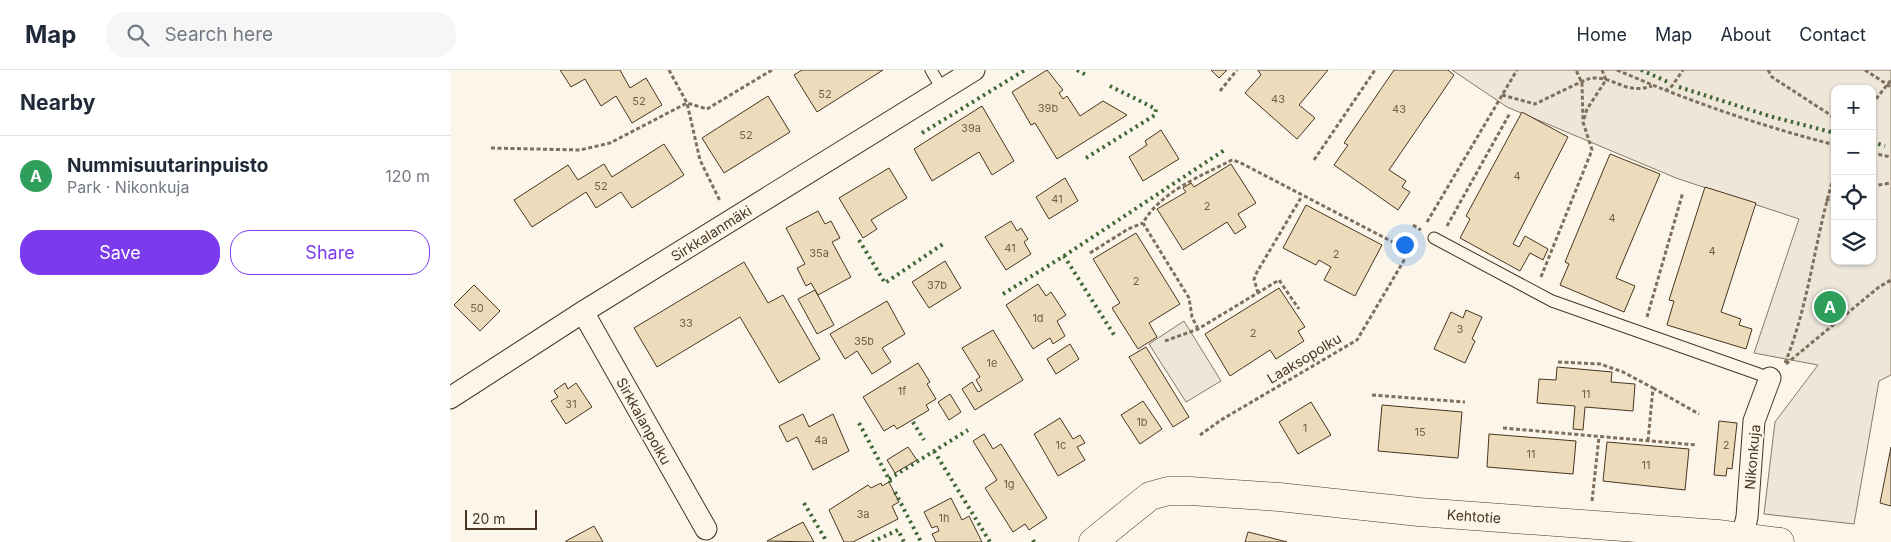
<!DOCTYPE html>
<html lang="en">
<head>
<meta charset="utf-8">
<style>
  body { margin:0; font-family:Inter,sans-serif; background:#f6f6f7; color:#1f2937 }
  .controls { position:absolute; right:15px; top:15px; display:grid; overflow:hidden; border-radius:10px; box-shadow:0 1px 4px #0004 }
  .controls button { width:45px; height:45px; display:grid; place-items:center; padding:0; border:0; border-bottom:1px solid #e0e1e3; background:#fff; color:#1f2937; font:25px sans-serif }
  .scale { position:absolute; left:15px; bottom:12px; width:72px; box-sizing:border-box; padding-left:5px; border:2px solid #4a3520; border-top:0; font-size:14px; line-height:18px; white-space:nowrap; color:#4a3520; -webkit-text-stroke:4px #fbf6e9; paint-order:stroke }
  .you { position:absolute; left:954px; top:174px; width:18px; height:18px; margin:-12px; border:4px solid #fff; border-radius:50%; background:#1a73e8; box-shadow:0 0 0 8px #1a73e833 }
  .badge { display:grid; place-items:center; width:32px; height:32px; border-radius:50%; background:#7c3aed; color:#fff; font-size:16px; font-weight:700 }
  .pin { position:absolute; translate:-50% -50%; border:2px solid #fff; box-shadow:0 1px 5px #0006 }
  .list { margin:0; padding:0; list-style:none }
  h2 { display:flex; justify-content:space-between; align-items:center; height:65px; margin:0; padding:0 20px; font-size:21px }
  h2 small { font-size:16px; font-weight:400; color:#747a83 }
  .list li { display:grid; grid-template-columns:32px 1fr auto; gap:15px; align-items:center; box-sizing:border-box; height:80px; padding:0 20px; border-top:1px solid #e0e1e3 }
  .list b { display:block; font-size:19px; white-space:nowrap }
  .list p { margin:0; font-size:16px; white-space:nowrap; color:#747a83 }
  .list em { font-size:16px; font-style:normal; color:#747a83 }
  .actions { display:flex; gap:10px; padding:15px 20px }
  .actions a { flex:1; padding:11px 0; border:1px solid #7c3aed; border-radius:20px; text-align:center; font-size:18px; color:#7c3aed }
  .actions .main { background:#7c3aed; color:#fff }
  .icon { flex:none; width:28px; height:28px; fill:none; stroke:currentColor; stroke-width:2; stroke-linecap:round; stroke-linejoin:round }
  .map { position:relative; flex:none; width:1441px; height:472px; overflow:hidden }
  header { display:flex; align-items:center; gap:30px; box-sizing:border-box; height:70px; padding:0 25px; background:#fff; border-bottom:1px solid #e0e1e3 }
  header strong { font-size:24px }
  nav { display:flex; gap:28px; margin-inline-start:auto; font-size:18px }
  .search { width:350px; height:45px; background:#f6f6f7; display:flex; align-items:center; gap:12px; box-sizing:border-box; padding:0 18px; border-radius:20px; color:#747a83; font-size:19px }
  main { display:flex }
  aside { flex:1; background:#fff }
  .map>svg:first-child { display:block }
  .green { fill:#ede6d9; stroke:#887966; fill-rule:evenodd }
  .parking { fill:#ede7d9; stroke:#887966 }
  .building { fill:#ecdcbc; stroke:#4a3520 }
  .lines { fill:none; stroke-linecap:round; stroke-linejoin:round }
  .service-casing { stroke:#4a3520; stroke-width:13 }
  .minor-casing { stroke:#4a3520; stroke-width:23 }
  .tertiary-casing { stroke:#4a3520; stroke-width:29 }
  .path { stroke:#7f6f5c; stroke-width:3; stroke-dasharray:4 2.5; stroke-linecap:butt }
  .service { stroke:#fbf6e9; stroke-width:11 }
  .minor { stroke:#fbf6e9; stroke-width:21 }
  .tertiary { stroke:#fbf6e9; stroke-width:28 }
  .hedge { stroke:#436837; stroke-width:4; stroke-dasharray:2.5 4; stroke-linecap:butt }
  .labels { text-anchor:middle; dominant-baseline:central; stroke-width:4; stroke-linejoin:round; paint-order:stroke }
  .number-label { font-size:11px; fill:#725f47 }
  .street-label { font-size:14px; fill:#4a3520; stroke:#fbf6e9 }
</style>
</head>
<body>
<header>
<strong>Map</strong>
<div class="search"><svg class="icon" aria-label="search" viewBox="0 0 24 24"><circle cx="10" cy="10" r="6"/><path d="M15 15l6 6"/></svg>Search here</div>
<nav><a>Home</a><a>Map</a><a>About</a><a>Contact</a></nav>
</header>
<main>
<aside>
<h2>Nearby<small></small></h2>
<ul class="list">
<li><span class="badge" style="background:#2e9e5b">A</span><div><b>Nummisuutarinpuisto</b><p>Park · Nikonkuja</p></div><em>120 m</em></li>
</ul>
<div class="actions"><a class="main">Save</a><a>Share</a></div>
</aside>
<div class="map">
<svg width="1441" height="472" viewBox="0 0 1441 472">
  <rect width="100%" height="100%" fill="#fbf6e9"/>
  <path class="green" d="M1002,0h439v305l-12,6 -25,143 -90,-10 11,-92 43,-57 -64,-12 45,-134 -123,-41 -169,-71zM1385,19h37v172h-37z"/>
  <path class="parking" d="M734,251l37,60 -35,21 -37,-58z"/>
  <path class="building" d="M110,0h60l10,18 16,-10 16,27 -30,18 -16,-27 -15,10 -16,-27 -14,8z
    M352,0h81l-66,42 -23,-37z
    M597,0l16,20 -4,3 4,6 4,-3 13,20 23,-15 24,14 -70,44 -22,-36 -4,2 -19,-33z
    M761,0h16l-8,8z
    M808,0h70l-29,35 16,13 -18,21 -52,-46 16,-18z
    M944,0h54l6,5 -65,95 17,11 -4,6 8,5 -12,18 -64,-45 14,-20 -4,-2z
    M318,26l22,36 -66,41 -22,-35z
    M532,36l32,55 -22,14 -13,-23 -47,29 -18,-32z
    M1072,42l46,25 -55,107 6,3 6,-11 23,13 -5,11 -13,-7 -10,18 -60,-33 10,-19 -4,-3z
    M711,60l18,29 -36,22 -14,-24 18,-12 -2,-4z
    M214,74l20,31 -52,33 -11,-16 -25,16 -10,-16 -54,35 -18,-27 54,-35 10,15 26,-16 8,13z
    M1160,84l50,20 -44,104 19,8 -11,26 -64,-27 9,-21 -4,-2z
    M781,94l25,39 -18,11 8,13 -11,7 -8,-12 -44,28 -26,-41 29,-17 -3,-4 8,-5 3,4z
    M439,98l18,30 -36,22 6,9 -14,9 -24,-40z
    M615,108l13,23 -29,18 -13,-22z
    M1255,117l51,16 -35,109 20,7 -2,6 13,4 -6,20 -79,-24 7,-24 -5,-1z
    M856,135l76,40 -27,51 -31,-16 7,-13 -12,-7 -3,5 -33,-17z
    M368,141l7,13 6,-3 9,17 -8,4 19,35 -33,18 -7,-12 -5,3 -9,-18 8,-4 -19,-36z
    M561,151l6,10 4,-3 7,11 -4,3 7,12 -25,16 -21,-33z
    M686,163l44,71 -31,19 8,14 -19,12 -26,-41 8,-5 -27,-44z
    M495,191l16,27 -32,20 -17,-26z
    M294,192l24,41 15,-8 37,64 -41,24 -39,-66 -83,50 -23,-39z
    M588,214l8,12 5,-4 15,23 -9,6 8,15 -12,8 -3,-6 -17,11 -27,-44z
    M24,215l26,26 -20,20 -26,-26z
    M829,218l26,39 -7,4 6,10 -28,18 -6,-9 -40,26 -25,-42z
    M365,220l19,35 -17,9 -19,-35z
    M437,231l18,33 -23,14 9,14 -19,12 -15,-23 -12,8 -15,-25z
    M1016,240l16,7 -10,22 3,2 -10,22 -31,-14 17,-37 12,6z
    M543,260l30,50 -48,30 -13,-21 10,-7 6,10 4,-2 -6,-10 4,-3 -18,-29z
    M620,274l9,15 -23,15 -9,-15z
    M696,277l43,70 -16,10 -44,-70z
    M468,293l12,19 -3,2 9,15 -10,6 3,5 -32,19 -3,-4 -10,6 -21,-34z
    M1107,297l55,5 -1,10 24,2 -2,27 -48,-4 -2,23 -10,-1 2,-23 -38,-3 2,-24 17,1z
    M115,313l3,6 8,-6 16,24 -26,17 -15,-23 7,-4 -4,-6z
    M500,324l11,18 -12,8 -11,-18z
    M693,331l19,28 -22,15 -19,-29z
    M861,332l20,33 -33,19 -19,-32z
    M932,335l80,7 -4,46 -80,-7z
    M353,344l6,13 24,-13 16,37 -36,19 -16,-33 -10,5 -8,-16z
    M610,348l13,21 7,-4 5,8 -8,4 8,13 -27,16 -24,-42z
    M1269,351l18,2 -5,46 -5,-1 -1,8 -12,-1z
    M534,364l9,15 8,-5 46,74 -18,12 -4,-6 -12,8 -28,-44 12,-8 -24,-39z
    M1039,364l87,7 -3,33 -86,-7z
    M1157,372l82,7 -4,41 -82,-9z
    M458,377l9,13 -22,13 -8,-13z
    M1441,377v59l-11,-3z
    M439,412l10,20 -7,4 6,13 -45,23h-9l-15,-32 39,-25 3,3 10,-5 1,3z
    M501,428l11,22 7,-4 13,26h-46l-4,-8 7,-3 -2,-5 -5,2 -8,-16z
    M353,452l11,20 -47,-1z
    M144,456l9,16h-37v-1z
    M798,462l16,4 23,6h-42z"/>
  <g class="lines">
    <defs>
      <path id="service" d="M481,0l11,19
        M984,168l118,63 218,77"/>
      <path id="minor" d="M133,242l123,217
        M0,328l133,-86 391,-242
        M1292,467l5,-20 7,-96 16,-43"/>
      <path id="tertiary" d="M643,472l57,-46 18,-5h22l89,6 140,15 299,22 62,8"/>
    </defs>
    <use href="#service" class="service-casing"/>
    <use href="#minor" class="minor-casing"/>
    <use href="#tertiary" class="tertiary-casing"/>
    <path class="path" d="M219,0l18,33 13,57 20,41
      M1167,0c71,31 144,56 218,75
      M1318,0l4,7 63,41
      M1415,0l26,17
      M770,21l17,-21
      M1215,21l7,-5 11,-16
      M1052,25l33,9c9,-4 52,-26 57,-26 25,-1 32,17 60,8
      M1422,34l19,-24
      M1134,49l3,-10 19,-29 -4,-10
      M41,78l89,2 30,-7 77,-40 20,6 65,-39
      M1422,83l19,4
      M864,90l61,-90
      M1422,116l19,-3
      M1376,131l9,-6
      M977,152l90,-152
      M963,155l8,5
      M997,156l63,-113
      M640,183l38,-24 15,-6
      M1091,207l51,-127 -9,-28 -1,-39 -6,-13
      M808,223l-4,-14 3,-7 45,-76
      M1197,247l36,-125
      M748,259l-6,-12 -3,-19 -46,-75c17,-31 58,-47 89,-63l7,2 171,89
      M715,271l33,-12 81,-49 20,29
      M1108,292l42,2 23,8 30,16 -5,53
      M1335,293c25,-61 30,-128 50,-190
      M1336,294l93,-77 12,-7
      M1203,318l46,26
      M922,325l93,7
      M1053,358l194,17
      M750,365l21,-15 136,-80 59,-100
      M1142,431l7,-64"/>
    <use href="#service" class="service"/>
    <use href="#minor" class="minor"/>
    <use href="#tertiary" class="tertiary"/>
    <path class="hedge" d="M627,0l9,5
      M1191,0l27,12
      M1229,17l90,29 66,17
      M472,63l103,-63
      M1422,72l13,4
      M636,88l69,-43 1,-6 -48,-24
      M409,170l26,43 58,-39
      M614,186l162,-107
      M553,224l61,-38 52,82
      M463,352l11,18
      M409,353l33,62
      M484,381l56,91
      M439,409l79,-49
      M445,422l26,50
      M354,433l23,39
      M583,470l1,2
      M422,472l26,-12 6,12"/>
  </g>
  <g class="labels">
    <g class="number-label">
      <text x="375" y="24">52</text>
      <text x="828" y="29">43</text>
      <text x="189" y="31">52</text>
      <text x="598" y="38">39b</text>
      <text x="949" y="39">43</text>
      <text x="521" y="58">39a</text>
      <text x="296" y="65">52</text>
      <text x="1067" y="106">4</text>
      <text x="151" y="116">52</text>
      <text x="607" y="129">41</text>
      <text x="757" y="136">2</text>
      <text x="1162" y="148">4</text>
      <text x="560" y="178">41</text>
      <text x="1262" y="181">4</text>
      <text x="369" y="183">35a</text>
      <text x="886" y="184">2</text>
      <text x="686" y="211">2</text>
      <text x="487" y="215">37b</text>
      <text x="27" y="238">50</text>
      <text x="588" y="248">1d</text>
      <text x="236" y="253">33</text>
      <text x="1010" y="259">3</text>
      <text x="803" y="263">2</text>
      <text x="414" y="271">35b</text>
      <text x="542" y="293">1e</text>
      <text x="452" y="321">1f</text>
      <text x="1136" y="324">11</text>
      <text x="121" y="334">31</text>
      <text x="692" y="352">1b</text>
      <text x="855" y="358">1</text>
      <text x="970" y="362">15</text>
      <text x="371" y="370">4a</text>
      <text x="611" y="375">1c</text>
      <text x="1276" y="375">2</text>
      <text x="1081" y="384">11</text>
      <text x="1196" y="395">11</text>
      <text x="559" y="414">1g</text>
      <text x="413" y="444">3a</text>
      <text x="494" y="448">1h</text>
    </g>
    <g class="street-label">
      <text transform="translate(261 163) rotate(-32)">Sirkkalanmäki</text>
      <text transform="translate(854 288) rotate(-31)">Laaksopolku</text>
      <text transform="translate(194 351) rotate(61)">Sirkkalanpolku</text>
      <text transform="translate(1302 387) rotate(-85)">Nikonkuja</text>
      <text transform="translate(1024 446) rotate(4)">Kehtotie</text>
    </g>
  </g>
</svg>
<div class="controls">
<button>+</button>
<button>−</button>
<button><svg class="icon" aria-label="locate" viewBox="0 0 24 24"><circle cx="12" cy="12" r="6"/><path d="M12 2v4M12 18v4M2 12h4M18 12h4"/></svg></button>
<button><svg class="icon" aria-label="layers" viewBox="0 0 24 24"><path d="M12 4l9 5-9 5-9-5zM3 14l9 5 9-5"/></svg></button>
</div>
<div class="scale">20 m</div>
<div class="you"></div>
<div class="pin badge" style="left:1380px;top:237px;background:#2e9e5b">A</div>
</div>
</main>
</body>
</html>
